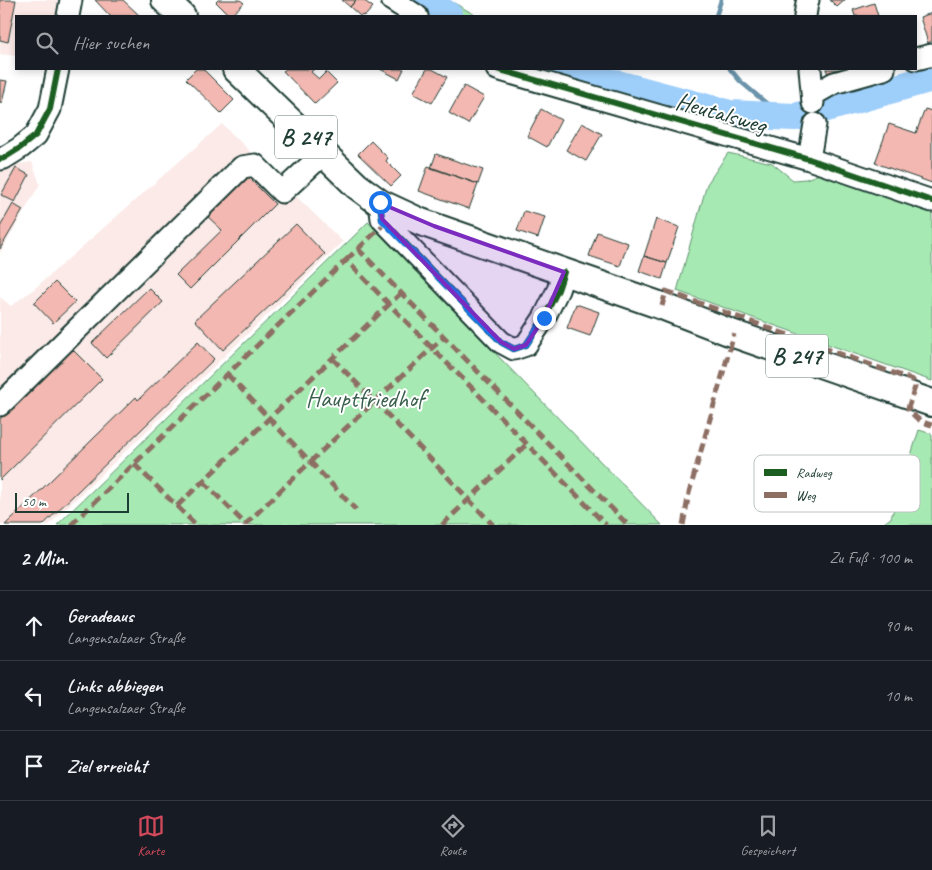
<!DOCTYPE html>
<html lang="de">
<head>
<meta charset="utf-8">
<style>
  body { margin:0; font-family:Caveat,sans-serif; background:#20242c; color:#f1f3f6 }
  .scale { position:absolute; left:15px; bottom:12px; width:114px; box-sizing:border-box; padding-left:5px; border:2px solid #1f3d34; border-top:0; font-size:14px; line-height:18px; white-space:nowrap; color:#1f3d34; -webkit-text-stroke:4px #fff; paint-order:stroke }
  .stop { position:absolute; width:15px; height:15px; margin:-11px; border:4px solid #1a73e8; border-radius:50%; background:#fff }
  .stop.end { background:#1a73e8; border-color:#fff; box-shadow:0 1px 5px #0008 }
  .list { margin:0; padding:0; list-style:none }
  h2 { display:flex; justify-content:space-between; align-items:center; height:65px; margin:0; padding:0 20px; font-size:21px }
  h2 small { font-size:16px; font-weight:400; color:#9ea1a6 }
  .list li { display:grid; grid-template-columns:32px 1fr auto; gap:15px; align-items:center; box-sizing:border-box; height:70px; padding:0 20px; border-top:1px solid #363941 }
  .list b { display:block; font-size:19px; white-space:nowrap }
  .list p { margin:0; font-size:16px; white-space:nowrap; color:#9ea1a6 }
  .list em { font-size:16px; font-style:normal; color:#9ea1a6 }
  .icon { flex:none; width:28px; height:28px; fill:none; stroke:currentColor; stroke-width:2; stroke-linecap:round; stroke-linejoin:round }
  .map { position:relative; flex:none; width:932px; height:525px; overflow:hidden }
  .search { position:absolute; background:#171b24; box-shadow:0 2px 8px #0003; left:15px; right:15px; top:15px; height:55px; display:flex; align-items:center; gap:12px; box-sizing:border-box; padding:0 18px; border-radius:0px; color:#9ea1a6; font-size:19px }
  .sheet { height:275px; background:#171b24 }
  nav { display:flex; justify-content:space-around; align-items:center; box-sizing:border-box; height:70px; border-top:1px solid #363941; background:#171b24; font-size:14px; color:#9ea1a6 }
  nav a { display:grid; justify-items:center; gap:2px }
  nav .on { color:#d1495b }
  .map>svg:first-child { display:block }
  .built { fill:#fbeae8 }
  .green { fill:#a7e9b2; stroke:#639373 }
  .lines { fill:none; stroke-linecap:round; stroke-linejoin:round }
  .stream { stroke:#6b94ab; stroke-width:4.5 }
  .river { stroke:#9ecefa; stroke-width:28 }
  .building { fill:#f3b8b1; stroke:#1f3d34 }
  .minor-casing { stroke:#1f3d34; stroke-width:25 }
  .major-casing { stroke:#1f3d34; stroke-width:30 }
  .minor { stroke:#fff; stroke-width:21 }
  .major { stroke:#fff; stroke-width:26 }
  .quiet { stroke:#8d6e63; stroke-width:5; stroke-dasharray:10 5; stroke-linecap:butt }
  .cycleway-casing { stroke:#fff; stroke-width:9 }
  .cycleway { stroke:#1b5e20; stroke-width:6 }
  .route { stroke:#1a73e8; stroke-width:6 }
  .marked { fill:#7b2cbf; fill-opacity:0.2; stroke:#7b2cbf; stroke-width:4; stroke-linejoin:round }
  .labels { text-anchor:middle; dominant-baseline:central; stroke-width:4; stroke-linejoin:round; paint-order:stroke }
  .shield { fill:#fff; stroke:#627771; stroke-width:1 }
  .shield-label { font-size:24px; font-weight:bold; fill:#1f3d34 }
  .street-label { font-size:25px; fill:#1f3d34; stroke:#fff }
  .park-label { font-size:25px; fill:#3a5f4d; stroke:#fff }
  .key { fill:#fff; stroke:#bcc5c2; stroke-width:1 }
  .key-label { font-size:14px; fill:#1f3d34 }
</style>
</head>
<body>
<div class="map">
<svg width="932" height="525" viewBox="0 0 932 525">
  <rect width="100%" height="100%" fill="#fff"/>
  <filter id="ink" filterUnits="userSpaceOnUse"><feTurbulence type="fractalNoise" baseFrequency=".02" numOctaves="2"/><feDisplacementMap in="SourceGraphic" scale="10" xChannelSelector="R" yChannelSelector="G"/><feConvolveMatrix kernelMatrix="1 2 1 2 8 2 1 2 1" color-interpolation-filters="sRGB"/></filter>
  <g filter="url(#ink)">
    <path class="built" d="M0,0h62l-3,16h-43v40l-16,-2z
      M222,124l121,118 -294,283h-49v-228l11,9 23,-17z
      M32,162l8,22 -40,69v-86z"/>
    <path class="green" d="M402,0h47l28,16h-51z
      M521,69h87l83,25 -10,20z
      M728,153l44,10 21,17 13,-1 16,-6 110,36v172l-255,-90 30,-107z
      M368,222l294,303h-605l297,-289z
      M919,430l13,4v91h-51l10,-7z"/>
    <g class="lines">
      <path class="stream" d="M716,16l5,-16
        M730,69l10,12 26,22 24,14"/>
      <path class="river" d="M426,0l23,16
        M561,69l169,45 65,3 137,-39"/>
    </g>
    <path class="building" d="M0,0h16l-8,42 -8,-2z
      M95,0h28l17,16h-30z
      M218,0h22l4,3 -14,13 -14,-14z
      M342,0h14l-6,7z
      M356,0h7l10,7 -7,8 -6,1 -10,-9z
      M830,0h15l-8,7z
      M874,3l4,13h-23l-2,-6z
      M932,13v28l-4,2 -8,-26z
      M196,69h7l31,31 -13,13 -35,-34z
      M286,69h28l-3,3 8,7 7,-7 11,11 -22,21 -32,-33z
      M380,69h24l-5,10z
      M427,69h5l15,8 -15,26 -19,-10z
      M826,69h19l-17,5z
      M0,80l7,1 -5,22h-2z
      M464,86l20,11 -16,27 -19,-11z
      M541,109l20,11 -14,27 -20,-11z
      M925,109l7,2v72l-57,-20 14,-39 27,9z
      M582,123l20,11 -16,27 -20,-11z
      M371,141l17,17 -2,3 15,15 -10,10 -33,-32z
      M436,154l47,16 -5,14 -47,-16z
      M428,166l50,18 -9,25 -50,-18z
      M16,168l13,7 -14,27 -14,-7z
      M246,175l29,29 -85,85 -14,-14 46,-45 -16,-15z
      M13,204l10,6 -23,39v-22z
      M524,211l21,6 -7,21 -21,-7z
      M656,219l23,8 -12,36 -23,-7z
      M296,224l29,30 -102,96 -28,-30z
      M597,232l31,11 -8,23 -31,-10z
      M644,256l23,7 -5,16 -23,-8z
      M55,282l20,20 -22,21 -19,-20z
      M149,288l14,14 -57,56 -14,-15z
      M576,304l23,8 -9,24 -23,-8z
      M198,342l16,17 -171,166h-38l131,-128 2,3z
      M71,348l31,31 -102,101v-61z"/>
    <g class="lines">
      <defs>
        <path id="minor" d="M392,0l25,16
          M68,16l3,-16
          M805,16l2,-13 1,-3
          M916,59l16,-4
          M497,69l312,90 123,42
          M810,69l3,34
          M813,95l21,-12 50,-14
          M0,159l4,-1 16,-10 16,-13 14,-26 8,-40
          M809,159l6,-35
          M380,203l2,16 119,123 13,7 12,-4 18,-27 14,-28 6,-18
          M0,405l242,-238 13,-2 27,27 41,-38"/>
        <path id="major" d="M165,0l17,16
          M236,69l121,117 23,17 41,19 143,50 98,34 72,28 198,69"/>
      </defs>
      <use href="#minor" class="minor-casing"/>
      <use href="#major" class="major-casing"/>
      <use href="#minor" class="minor"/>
      <use href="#major" class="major"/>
      <path class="quiet" d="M358,249l27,-26
        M346,260l12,-11 270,276
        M662,306l4,-15 247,89 2,7 -7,21c7,10 12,14 24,17
        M332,358l89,91 72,76
        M227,374l129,136
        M134,464l62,61
        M203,481l43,44
        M177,506l224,-213
        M71,525l63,-61 212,-204 86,88 46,46 128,131
        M245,525c65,-64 132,-126 199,-188
        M442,525l85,-81
        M683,525l6,-32 45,-159"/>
      <defs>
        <path id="cycleway" d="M497,69l312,90 123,42
          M0,159l4,-1 16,-10 16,-13 14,-26 8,-40
          M380,203l2,16 119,123 13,7 12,-4 18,-27 14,-28 6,-18"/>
      </defs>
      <use href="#cycleway" class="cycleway-casing"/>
      <use href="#cycleway" class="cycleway"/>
    </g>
  </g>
  <g class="lines" filter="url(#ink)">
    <path class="route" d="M380,202l2,18 119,122 13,7 12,-4 18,-27"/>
  </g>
  <path class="marked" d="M380,203l54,23 130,46 -20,46 -18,27 -12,4 -13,-7 -119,-123z"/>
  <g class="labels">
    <g class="shield">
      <rect x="275" y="115.5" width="62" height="43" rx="4"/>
      <rect x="766" y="334.5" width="62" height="43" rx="4"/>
    </g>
    <g class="shield-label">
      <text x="306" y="137">B 247</text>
      <text x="797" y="356">B 247</text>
    </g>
    <g class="street-label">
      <text transform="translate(721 113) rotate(16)">Heutalsweg</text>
    </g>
    <g class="park-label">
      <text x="365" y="399">Hauptfriedhof</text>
    </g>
  </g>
  <rect x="754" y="455" width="166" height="57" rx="8" class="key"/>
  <rect x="764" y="469" width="23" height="7" fill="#1b5e20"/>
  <rect x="764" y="492" width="23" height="6" fill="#8d6e63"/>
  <g class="key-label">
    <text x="796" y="477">Radweg</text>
    <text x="796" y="500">Weg</text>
  </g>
</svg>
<div class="scale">50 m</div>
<div class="stop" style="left:380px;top:202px"></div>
<div class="stop end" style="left:544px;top:318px"></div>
<div class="search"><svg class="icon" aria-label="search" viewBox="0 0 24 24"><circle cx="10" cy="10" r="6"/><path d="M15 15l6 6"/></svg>Hier suchen</div>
</div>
<section class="sheet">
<h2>2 Min.<small>Zu Fuß · 100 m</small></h2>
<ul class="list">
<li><svg class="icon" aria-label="ahead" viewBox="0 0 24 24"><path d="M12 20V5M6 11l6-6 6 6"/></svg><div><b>Geradeaus</b><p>Langensalzaer Straße</p></div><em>90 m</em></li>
<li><svg class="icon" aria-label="left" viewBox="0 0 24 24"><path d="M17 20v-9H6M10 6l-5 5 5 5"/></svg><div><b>Links abbiegen</b><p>Langensalzaer Straße</p></div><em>10 m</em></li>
<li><svg class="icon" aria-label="arrive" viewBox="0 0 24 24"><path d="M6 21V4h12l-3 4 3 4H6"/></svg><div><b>Ziel erreicht</b></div></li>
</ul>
</section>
<nav>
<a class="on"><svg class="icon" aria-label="map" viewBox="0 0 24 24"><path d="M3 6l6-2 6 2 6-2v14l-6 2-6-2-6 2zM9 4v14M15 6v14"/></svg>Karte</a>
<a><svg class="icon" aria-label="directions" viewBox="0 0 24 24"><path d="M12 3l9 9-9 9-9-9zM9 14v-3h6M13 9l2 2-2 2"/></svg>Route</a>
<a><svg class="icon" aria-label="saved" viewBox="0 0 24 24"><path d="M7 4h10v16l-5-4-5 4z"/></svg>Gespeichert</a>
</nav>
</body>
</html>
